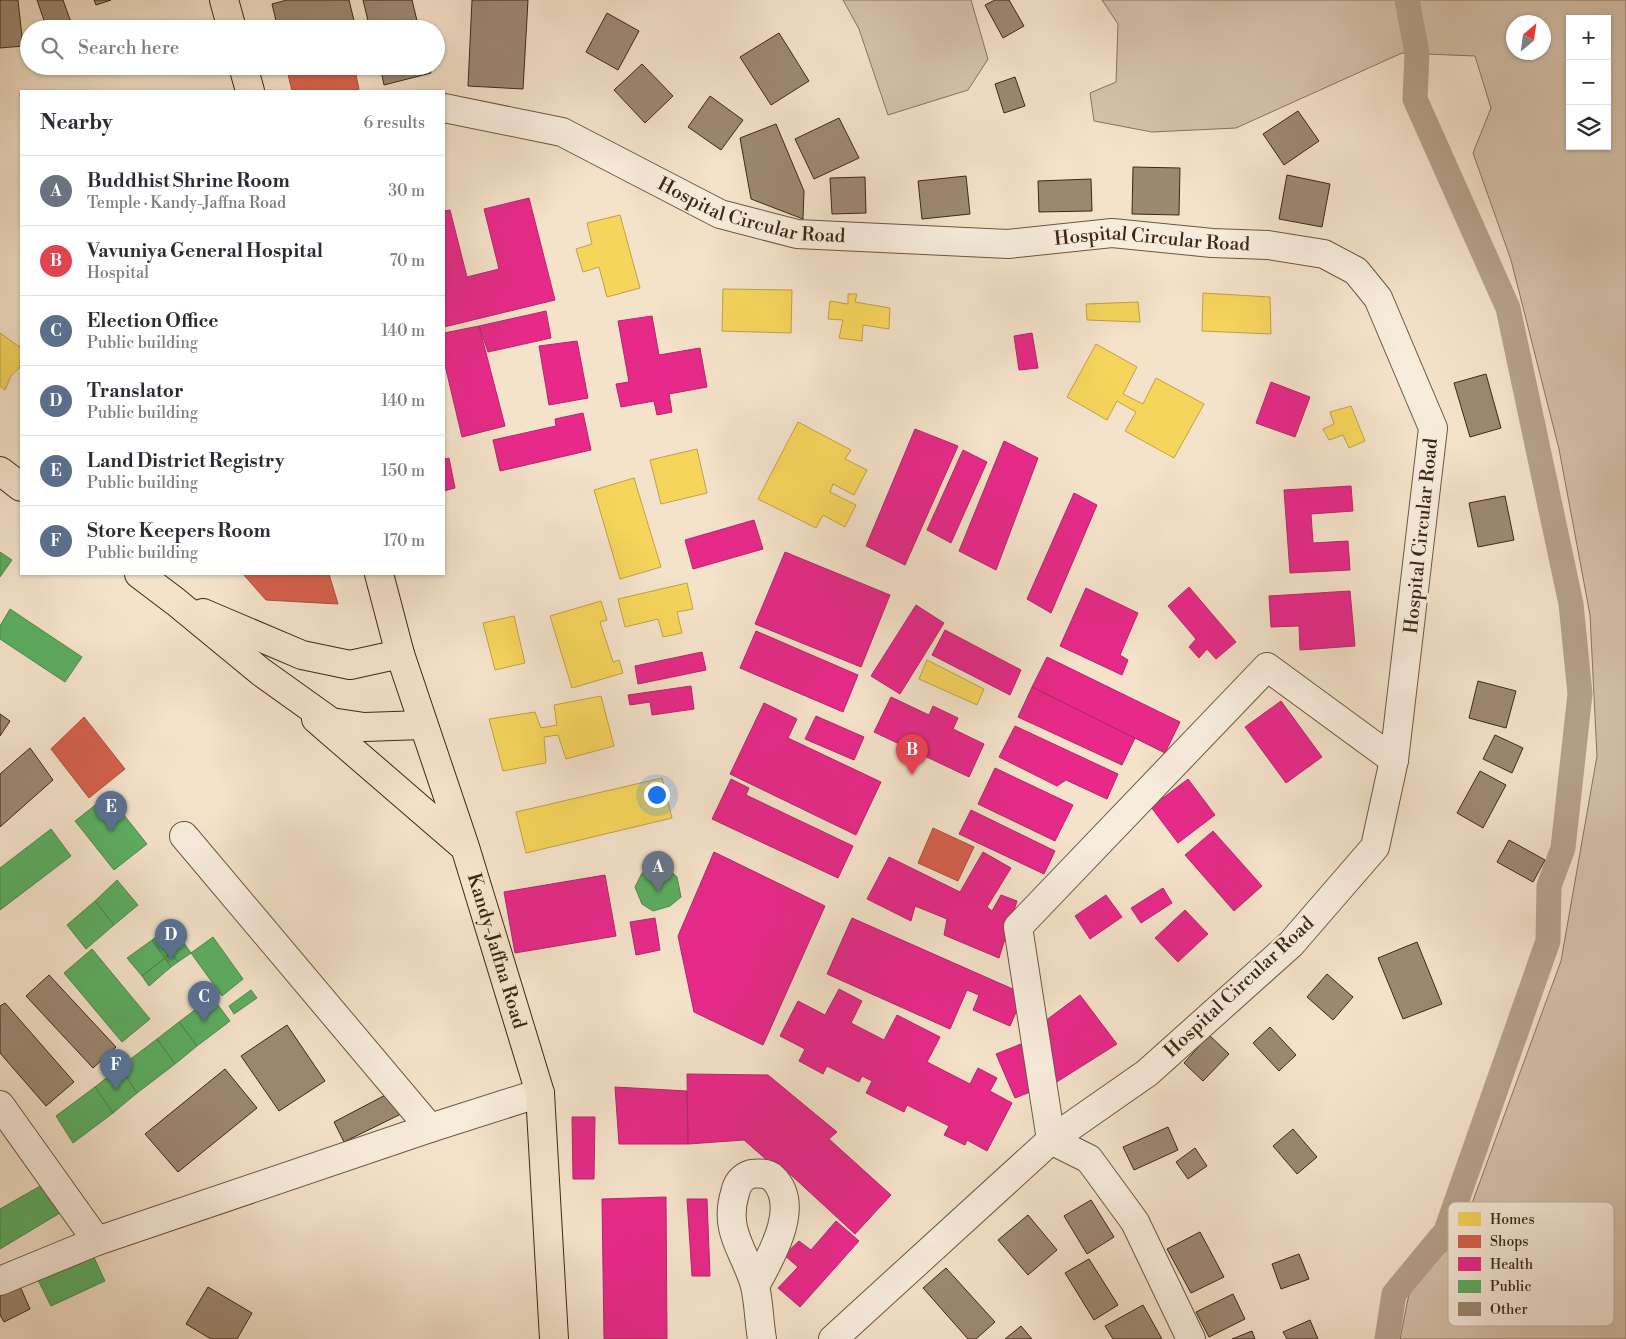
<!DOCTYPE html>
<html lang="en">
<head>
<meta charset="utf-8">
<style>
  body { margin:0; font-family:"Libre Bodoni",serif; background:#f2f2f3; color:#2b2b33 }
  .controls { position:absolute; right:15px; top:15px; display:grid; overflow:hidden; border-radius:0px; box-shadow:0 1px 4px #0004 }
  .controls button { width:45px; height:45px; display:grid; place-items:center; padding:0; border:0; border-bottom:1px solid #e1e1e2; background:#fff; color:#2b2b33; font:25px sans-serif }
  .compass { position:absolute; left:1506px; top:15px; width:45px; height:45px; border-radius:50%; background:#fff; box-shadow:0 1px 4px #0004; rotate:29deg }
  .you { position:absolute; left:656px; top:794px; width:18px; height:18px; margin:-12px; border:4px solid #fff; border-radius:50%; background:#1a73e8; box-shadow:0 0 0 8px #1a73e833 }
  .badge { display:grid; place-items:center; width:32px; height:32px; border-radius:50%; background:#0b8043; color:#fff; font-size:16px; font-weight:700 }
  .pin { position:absolute; translate:-50% -41px; filter:drop-shadow(0 1px 2px #0008) }
  .pin::after { content:''; position:absolute; top:26px; width:18px; height:15px; background:inherit; clip-path:polygon(0 0,100% 0,50% 100%) }
  .list { margin:0; padding:0; list-style:none }
  h2 { display:flex; justify-content:space-between; align-items:center; height:65px; margin:0; padding:0 20px; font-size:21px }
  h2 small { font-size:16px; font-weight:400; color:#7c7c81 }
  .list li { display:grid; grid-template-columns:32px 1fr auto; gap:15px; align-items:center; box-sizing:border-box; height:70px; padding:0 20px; border-top:1px solid #e1e1e2 }
  .list b { display:block; font-size:19px; white-space:nowrap }
  .list p { margin:0; font-size:16px; white-space:nowrap; color:#7c7c81 }
  .list em { font-size:16px; font-style:normal; color:#7c7c81 }
  .icon { flex:none; width:28px; height:28px; fill:none; stroke:currentColor; stroke-width:2; stroke-linecap:round; stroke-linejoin:round }
  .map { position:relative; flex:none; width:1626px; height:1339px; overflow:hidden }
  .search { position:absolute; background:#fff; box-shadow:0 1px 4px #0004; left:20px; top:20px; width:425px; height:55px; display:flex; align-items:center; gap:12px; box-sizing:border-box; padding:0 18px; border-radius:28px; color:#7c7c81; font-size:19px }
  .panel { position:absolute; background:#fff; box-shadow:0 1px 4px #0004; left:20px; top:90px; width:425px; height:485px; border-radius:0px }
  .map>svg:first-child { display:block }
  .green { fill:#d5c2ab; stroke:#8a745e; fill-rule:evenodd }
  .homes { fill:#f6d55c; stroke:#bfa146 }
  .shops { fill:#d6604d; stroke:#a84f3b }
  .health { fill:#e7298a; stroke:#b42866 }
  .public { fill:#5aae61; stroke:#528649 }
  .lines { fill:none; stroke-linecap:round; stroke-linejoin:round }
  .canal { stroke:#b6a28b; stroke-width:25 }
  .building { fill:#9d8872; stroke:#3e2712 }
  .minor-casing { stroke:#6c5640; stroke-width:30 }
  .highway-casing { stroke:#3e2712; stroke-width:30 }
  .minor { stroke:#f8ecdd; stroke-width:28 }
  .highway { stroke:#f4e2ca; stroke-width:28 }
  .labels { text-anchor:middle; dominant-baseline:central; stroke-width:5; stroke-linejoin:round; paint-order:stroke }
  .street-label { font-size:19px; fill:#3e2712; stroke:#f8ecdd }
  .key { fill:#f8ecdd; stroke:#c0b1a0; stroke-width:1 }
  .key-label { font-size:14px; fill:#3e2712 }
</style>
</head>
<body>
<div class="map">
<svg width="1626" height="1339" viewBox="0 0 1626 1339">
  <rect width="100%" height="100%" fill="#f4e2ca"/>
  <filter id="stains"><feTurbulence type="fractalNoise" baseFrequency=".004" numOctaves="4"/><feColorMatrix values="0 0 0 0 .2 0 0 0 0 .09 0 0 0 0 .02 0 0 0 .5 -.17"/></filter>
  <radialGradient id="worn" r=".72"><stop offset=".6" stop-color="#630" stop-opacity="0"/><stop offset="1" stop-color="#630" stop-opacity=".3"/></radialGradient>
  <path class="green" d="M843,0h128l17,59 -20,31 -80,25 -29,-86z
    M1102,0h524v1339h-226l10,-50 50,-53 101,-275 36,-205 -7,-141 -31,-166 -48,-189 -38,-107 18,-45 -16,-52 -73,-3 -166,75 -84,4 -58,-11 -4,-28 26,-11 2,-58zM1570,19h37v127h-37zM1514,22h30v30h-30z"/>
  <path class="homes" d="M620,215l20,73 -33,9 -8,-30 -16,5 -7,-23 16,-5 -5,-21z
    M723,289l69,1 -1,43 -69,-2z
    M1203,293l67,4 1,37 -69,-3z
    M848,294h9l-2,8 35,6 -1,21 -26,-4 -1,16 -23,-3 4,-18 -15,-1 2,-18 18,3z
    M1138,302l2,20 -53,-2 -1,-16z
    M0,333l21,15v18l-10,10 -6,14 -5,-4z
    M1096,344l41,23 -14,27 20,10 13,-26 48,26 -30,54 -49,-27 11,-19 -19,-11 -10,19 -40,-23z
    M1351,406l14,35 -16,7 -6,-13 -14,5 -6,-11 11,-5 -4,-12z
    M798,422l53,28 -6,9 22,11 -13,25 -21,-11 -3,8 26,13 -11,22 -22,-12 -7,13 -58,-29z
    M697,449l10,44 -46,11 -11,-44z
    M634,478l27,89 -41,12 -26,-89z
    M687,583l6,26 -16,3 5,21 -19,4 -5,-18 -33,8 -7,-28z
    M601,601l6,19 -7,2 13,40 6,-2 4,13 -51,15 -22,-72z
    M514,616l11,47 -30,7 -12,-47z
    M927,660l57,29 -7,16 -58,-26z
    M601,696l13,50 -48,13 -8,-24 -14,2 2,26 -43,8 -14,-52 46,-7 6,16 16,-3 -3,-20z
    M662,778l10,40 -146,35 -10,-41z"/>
  <path class="shops" d="M286,66h68l5,23 -10,2h-57z
    M243,574h86l9,30 -72,-4z
    M84,717l41,52 -36,29 -38,-49z
    M933,828l41,19 -16,34 -40,-18z"/>
  <path class="health" d="M529,198l26,102 -111,27v-116l6,-1 17,67 32,-8 -15,-60z
    M546,311l5,27 -63,14 -9,-26z
    M652,316l7,39 41,-7 7,39 -38,7 3,18 -15,3 -3,-14 -33,6 -5,-23 13,-2 -11,-61z
    M479,326l26,100 -43,11 -18,-76v-28z
    M1032,333l6,35 -19,2 -5,-34z
    M577,341l11,57 -39,7 -10,-59z
    M1271,382l39,15 -15,40 -39,-14z
    M583,413l8,37 -91,21 -7,-31 63,-14 -1,-7z
    M915,429l43,17 -53,119 -39,-19z
    M1004,441l34,17 -42,112 -37,-19z
    M963,450l24,12 -36,81 -24,-13z
    M449,458l6,30 -11,3v-32z
    M1351,486l2,25 -42,3 2,29 35,-2 2,29 -60,3 -6,-83z
    M1074,493l23,12 -46,108 -24,-14z
    M754,520l9,29 -70,20 -8,-29z
    M785,552l105,43 -29,72 -106,-43z
    M1189,587l47,55 -20,17 -9,-10 -8,9 -10,-11 7,-8 -28,-33z
    M1086,588l52,25 -18,42 8,5 -6,15 -62,-29z
    M1350,591l5,55 -55,4 -1,-24 -28,1 -2,-31z
    M916,605l28,18 -44,71 -29,-18z
    M945,630l76,40 -11,25 -78,-40z
    M756,631l102,44 -15,37 -103,-44z
    M702,652l4,18 -68,14 -3,-18z
    M1047,657l133,65 -15,31 -133,-66z
    M691,686l3,23 -42,6 -2,-13 -20,3 -2,-10z
    M1032,687l103,51 -13,27 -104,-48z
    M891,697l38,18 4,-9 25,12 -5,11 31,15 -15,33 -95,-45z
    M1281,701l41,56 -36,26 -41,-56z
    M764,703l33,16 -9,19 93,44 -25,53 -126,-61z
    M816,716l48,21 -10,23 -49,-21z
    M1015,726l103,48 -11,25 -41,-19 -9,6 -58,-29z
    M995,768l78,37 -18,36 -77,-37z
    M731,779l18,9 -3,7 107,51 -15,32 -126,-59z
    M1188,779l27,36 -37,28 -27,-36z
    M971,810l84,41 -11,23 -85,-40z
    M1213,831l49,55 -28,25 -49,-56z
    M714,852l111,54 -62,139 -69,-33 -16,-76z
    M983,852l28,16 -24,39 5,4 9,-16 16,6 -18,57 -55,-23 3,-16 -32,-13 -4,15 -44,-22 22,-42 71,35z
    M605,875l11,61 -101,17 -11,-61z
    M1163,888l9,15 -31,20 -10,-15z
    M1106,895l16,22 -32,22 -15,-23z
    M1185,910l23,24 -30,28 -23,-24z
    M655,918l5,32 -24,5 -6,-33z
    M852,918l172,76 -14,32 -37,-16 6,-15 -12,-5 -17,39 -123,-55z
    M839,989l23,12 -11,22 33,17 13,-25 43,22 -13,25 43,22 8,-16 19,10 -7,13 22,12 -25,48 -20,-11 -2,5 -21,-10 5,-9 -42,-21 -3,7 -38,-19 6,-12 -10,-5 -3,6 -32,-16 -4,8 -24,-13 6,-12 -25,-13 18,-35 27,14z
    M1080,995l37,49 -65,41 -7,-64z
    M1021,1044l19,44 -25,10 -19,-44z
    M687,1074l81,1 69,57 -8,7 62,56 -36,39 -65,-60 -5,2 -41,-36 -56,4z
    M615,1087l72,4 1,53h-69z
    M572,1117h23l-1,62h-21z
    M666,1197l1,142h-63l-2,-140z
    M687,1199h20l3,77h-18z
    M836,1221l23,20 -59,66 -22,-19 20,-21 -14,-12 15,-14 12,9z"/>
  <path class="public" d="M0,552l12,8 -12,17z
    M10,609l72,48 -17,25 -65,-43v-13z
    M108,795l39,49 -33,26 -39,-49z
    M51,829l20,27 -71,54v-42z
    M664,865l13,12 4,20 -11,9 -17,5 -11,-7 -7,-17 7,-14z
    M117,880l21,25 -24,20 -19,-24z
    M95,901l19,24 -28,24 -19,-24z
    M171,926l13,17 -19,15 -13,-18z
    M213,937l30,42 -21,17 -31,-43z
    M152,940l13,18 -23,18 -15,-18z
    M184,943l7,10 -13,9 -7,-9z
    M92,949l58,70 -28,23 -58,-69z
    M171,953l7,9 -7,5 -6,-9z
    M165,958l6,9 -22,19 -7,-10z
    M251,990l6,8 -23,16 -5,-8z
    M212,997l18,24 -33,25 -18,-24z
    M179,1022l18,24 -22,18 -18,-25z
    M157,1039l18,25 -38,29 -17,-26z
    M120,1067l17,26 -24,20 -18,-26z
    M95,1087l18,26 -40,30 -17,-27z
    M49,1181l16,29 -65,39v-40z
    M90,1249l15,32 -54,25 -15,-30z"/>
  <g class="lines">
    <path class="canal" d="M1387,1339l7,-45 52,-63 102,-290 1,-55 14,-38 17,-154 -9,-90 -63,-296 -93,-209 2,-46 -10,-53"/>
  </g>
  <path class="building" d="M0,0h18l5,46 -23,2z
    M37,0h26l9,25 -10,4h-15z
    M94,0h17l-15,5z
    M287,0h62l7,29h-78l-6,-25z
    M363,0h49l7,29h-49z
    M472,0h56l-5,89 -55,-3z
    M995,0h14l15,26 -21,12 -18,-33z
    M607,13l32,18 -21,39 -32,-18z
    M779,33l30,48 -38,24 -31,-48z
    M642,64l31,32 -28,27 -31,-33z
    M380,66h49l2,7 -47,12z
    M1015,77l10,29 -21,7 -9,-29z
    M710,96l33,24 -22,30 -33,-23z
    M1298,111l21,30 -35,24 -21,-31z
    M839,118l20,40 -45,21 -19,-40z
    M776,124l28,67 -1,28 -52,-20 -11,-61z
    M1133,167l47,1 -1,47 -47,-1z
    M1287,175l43,9 -8,43 -43,-8z
    M966,176l4,38 -48,5 -4,-38z
    M865,177l1,36 -34,1 -2,-36z
    M1091,179l1,32 -53,1 -1,-31z
    M1486,374l15,54 -31,9 -16,-54z
    M1505,496l9,44 -36,7 -9,-44z
    M1478,681l38,10 -10,37 -37,-10z
    M0,714l10,7 -10,15z
    M1495,735l28,13 -11,25 -29,-14z
    M30,748l23,32 -53,47v-53z
    M1480,771l26,14 -23,43 -26,-15z
    M1509,840l36,20 -12,22 -36,-20z
    M1417,942l25,62 -39,15 -25,-61z
    M1327,974l26,23 -20,23 -26,-23z
    M49,975l67,72 -23,21 -67,-72z
    M5,1003l69,79 -28,24 -46,-53v-47z
    M287,1025l38,56 -46,30 -38,-55z
    M1270,1027l26,28 -17,16 -26,-28z
    M1209,1035l20,19 -26,27 -19,-18z
    M225,1069l32,39 -79,64 -33,-38z
    M393,1091l10,22 -59,29 -10,-20z
    M1168,1127l10,23 -44,20 -11,-23z
    M1293,1129l24,28 -20,17 -24,-28z
    M1195,1148l12,18 -19,13 -12,-17z
    M1091,1200l23,37 -27,17 -23,-38z
    M1028,1215l29,35 -29,25 -30,-35z
    M1200,1232l24,45 -33,16 -24,-44z
    M1299,1254l10,25 -28,10 -9,-25z
    M1089,1259l29,46 -24,15 -29,-47z
    M946,1268l49,54 -19,17h-8l-45,-51z
    M19,1284l11,25 -26,13 -4,-7v-21z
    M208,1287l44,26 -15,26h-26l-25,-15z
    M1233,1294l12,25 -36,18 -13,-25z
    M1143,1305l19,34h-49l-8,-13z
    M1310,1320l8,19h-31l-4,-7z
    M1021,1326l11,13h-27z
    M1252,1331l3,8h-23z"/>
  <g class="lines">
    <defs>
      <g id="minor">
        <path id="s1" d="M444,108l118,24 158,82 77,20 211,10 104,-11 100,10 56,2 56,9 32,17 22,27 55,130 -39,332 -19,87 -84,97 -144,129 -96,67 -218,199"/>
        <path d="M184,836l246,292"/>
        <path d="M0,1105l97,136 333,-113 110,-35"/>
        <path d="M0,1281l97,-40"/>
        <path d="M755,1286c15,-28 47,-80 18,-108 -5,-5 -15,-5 -22,-4 -9,3 -14,9 -16,19 -12,39 11,59 20,93 4,17 4,36 7,53"/>
        <path d="M1191,1339l-56,-117 -46,-63 -38,-19 -33,-213 249,-260 127,93"/>
      </g>
      <g id="highway">
        <path d="M224,0l8,29"/>
        <path d="M243,66l7,25"/>
        <path d="M0,471l21,16"/>
        <path d="M139,574l37,28 85,70 70,50 33,5 59,-2"/>
        <path id="s2" d="M379,574l21,80 65,193 75,246 14,246"/>
        <path d="M203,613l99,42 48,10 50,-11"/>
        <path d="M316,719l147,127"/>
      </g>
    </defs>
    <use href="#minor" class="minor-casing"/>
    <use href="#highway" class="highway-casing"/>
    <use href="#minor" class="minor"/>
    <use href="#highway" class="highway"/>
  </g>
  <g class="labels">
    <g class="street-label">
      <text stroke="none"><textPath href="#s1" startOffset="328">Hospital Circular Road</textPath></text>
      <text stroke="none"><textPath href="#s1" startOffset="734">Hospital Circular Road</textPath></text>
      <text transform="translate(1421 536) rotate(-84)">Hospital Circular Road</text>
      <text stroke="none"><textPath href="#s2" startOffset="395">Kandy-Jaffna Road</textPath></text>
      <text transform="translate(1239 987) rotate(-43)">Hospital Circular Road</text>
    </g>
  </g>
  <rect x="1448" y="1202" width="166" height="124" rx="8" class="key"/>
  <rect x="1458" y="1212" width="23" height="14" fill="#f6d55c"/>
  <rect x="1458" y="1235" width="23" height="13" fill="#d6604d"/>
  <rect x="1458" y="1257" width="23" height="14" fill="#e7298a"/>
  <rect x="1458" y="1280" width="23" height="13" fill="#5aae61"/>
  <rect x="1458" y="1302" width="23" height="14" fill="#9d8872"/>
  <g class="key-label">
    <text x="1490" y="1224">Homes</text>
    <text x="1490" y="1246">Shops</text>
    <text x="1490" y="1269">Health</text>
    <text x="1490" y="1291">Public</text>
    <text x="1490" y="1314">Other</text>
  </g>
  <rect width="100%" height="100%" filter="url(#stains)"/>
  <rect width="100%" height="100%" fill="url(#worn)"/>
</svg>
<div class="controls">
<button>+</button>
<button>−</button>
<button><svg class="icon" aria-label="layers" viewBox="0 0 24 24"><path d="M12 4l9 5-9 5-9-5zM3 14l9 5 9-5"/></svg></button>
</div>
<svg class="compass" viewBox="-18 -18 36 36"><path d="M0-13l5 13h-10z" fill="#e53935"/><path d="M0 13l5-13h-10z" fill="#7c7c81"/></svg>
<div class="you"></div>
<div class="pin badge" style="left:658px;top:892px;background:#6b7280">A</div>
<div class="pin badge" style="left:912px;top:775px;background:#e0444e">B</div>
<div class="pin badge" style="left:204px;top:1022px;background:#5c6f8a">C</div>
<div class="pin badge" style="left:171px;top:960px;background:#5c6f8a">D</div>
<div class="pin badge" style="left:111px;top:832px;background:#5c6f8a">E</div>
<div class="pin badge" style="left:116px;top:1090px;background:#5c6f8a">F</div>
<div class="search"><svg class="icon" aria-label="search" viewBox="0 0 24 24"><circle cx="10" cy="10" r="6"/><path d="M15 15l6 6"/></svg>Search here</div>
<section class="panel">
<h2>Nearby<small>6 results</small></h2>
<ul class="list">
<li><span class="badge" style="background:#6b7280">A</span><div><b>Buddhist Shrine Room</b><p>Temple · Kandy-Jaffna Road</p></div><em>30 m</em></li>
<li><span class="badge" style="background:#e0444e">B</span><div><b>Vavuniya General Hospital</b><p>Hospital</p></div><em>70 m</em></li>
<li><span class="badge" style="background:#5c6f8a">C</span><div><b>Election Office</b><p>Public building</p></div><em>140 m</em></li>
<li><span class="badge" style="background:#5c6f8a">D</span><div><b>Translator</b><p>Public building</p></div><em>140 m</em></li>
<li><span class="badge" style="background:#5c6f8a">E</span><div><b>Land District Registry</b><p>Public building</p></div><em>150 m</em></li>
<li><span class="badge" style="background:#5c6f8a">F</span><div><b>Store Keepers Room</b><p>Public building</p></div><em>170 m</em></li>
</ul>
</section>
</div>
</body>
</html>
